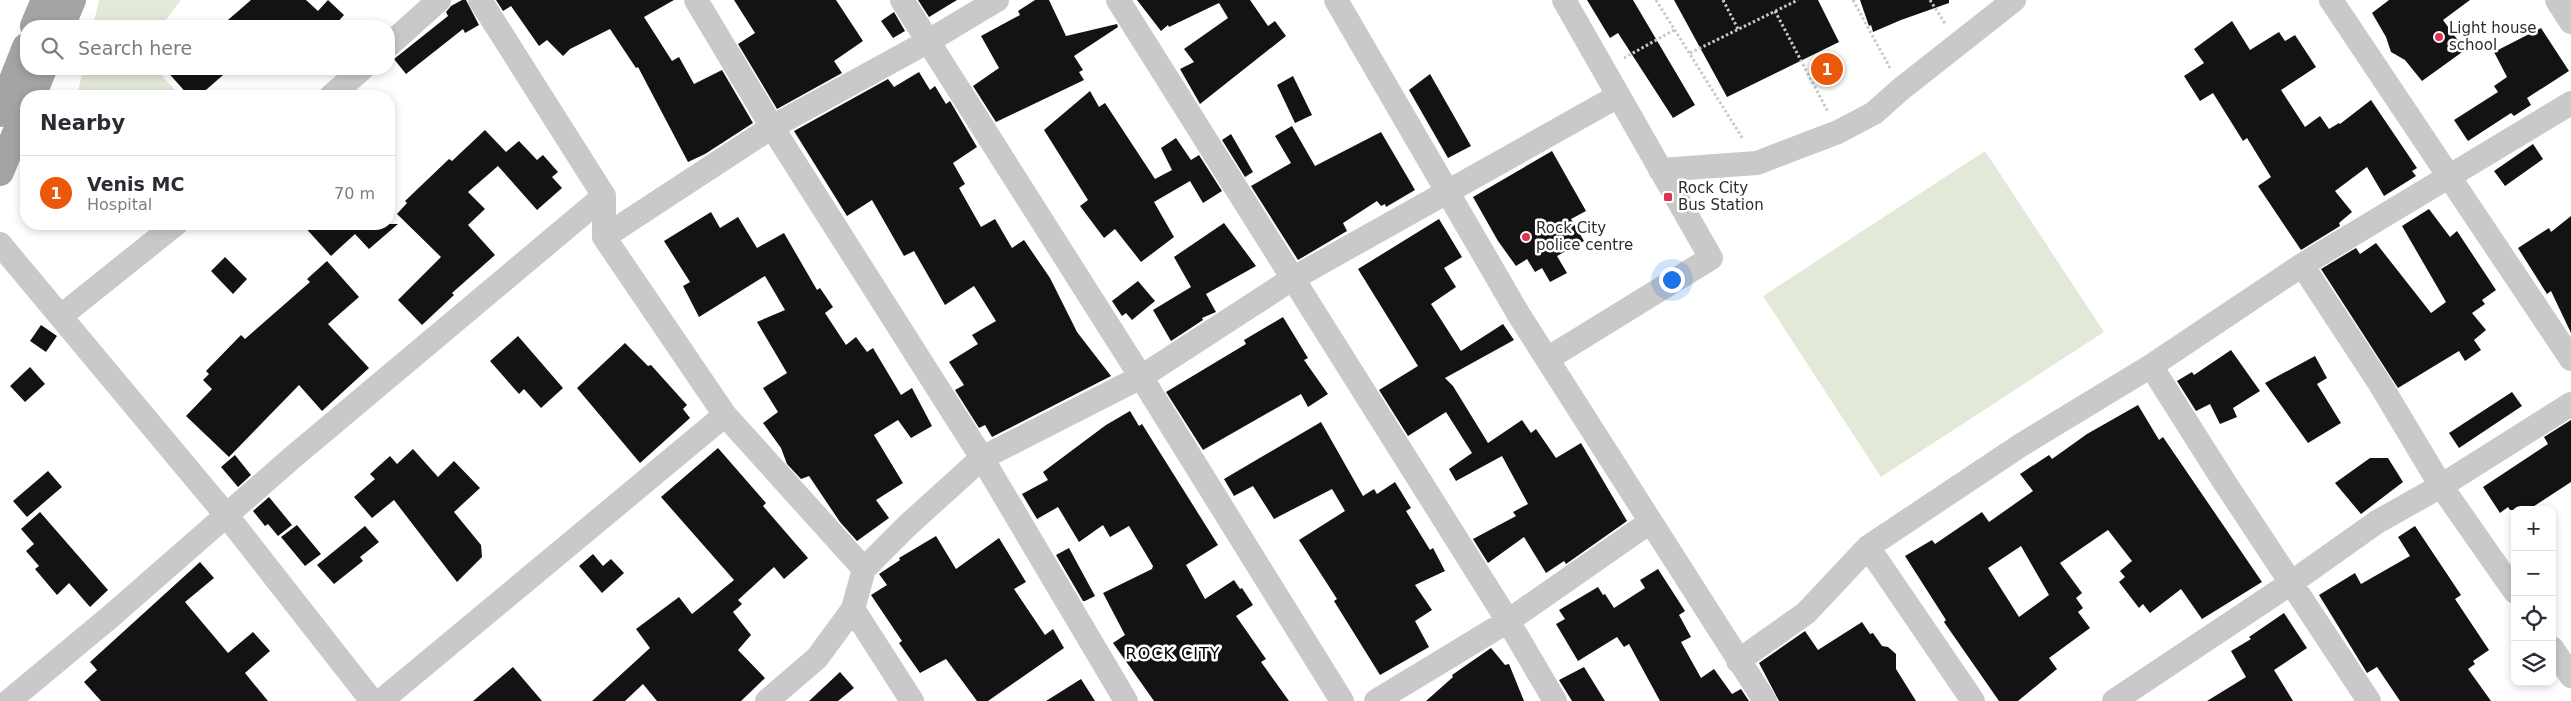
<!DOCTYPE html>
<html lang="en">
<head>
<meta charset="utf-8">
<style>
  body { margin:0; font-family:"DejaVu Sans",sans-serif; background:#f2f2f3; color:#2b2b33 }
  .controls { position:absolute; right:15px; bottom:15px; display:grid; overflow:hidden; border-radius:10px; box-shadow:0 2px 8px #0003 }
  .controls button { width:45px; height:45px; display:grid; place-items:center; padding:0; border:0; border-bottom:1px solid #e1e1e2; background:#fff; color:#2b2b33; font:25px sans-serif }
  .you { position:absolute; left:1671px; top:279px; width:18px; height:18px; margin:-12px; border:4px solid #fff; border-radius:50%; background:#1a73e8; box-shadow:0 0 0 8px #1a73e833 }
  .badge { display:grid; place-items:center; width:32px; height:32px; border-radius:50%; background:#ea580c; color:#fff; font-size:16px; font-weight:700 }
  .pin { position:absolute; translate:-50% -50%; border:2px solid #fff; box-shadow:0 1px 5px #0006 }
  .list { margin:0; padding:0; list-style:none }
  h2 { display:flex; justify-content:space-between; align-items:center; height:65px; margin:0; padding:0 20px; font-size:21px }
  h2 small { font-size:16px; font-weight:400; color:#7c7c81 }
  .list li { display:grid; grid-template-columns:32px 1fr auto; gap:15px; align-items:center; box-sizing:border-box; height:75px; padding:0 20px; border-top:1px solid #e1e1e2 }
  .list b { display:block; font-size:19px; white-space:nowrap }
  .list p { margin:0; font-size:16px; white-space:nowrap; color:#7c7c81 }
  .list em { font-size:16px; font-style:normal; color:#7c7c81 }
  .icon { flex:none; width:28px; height:28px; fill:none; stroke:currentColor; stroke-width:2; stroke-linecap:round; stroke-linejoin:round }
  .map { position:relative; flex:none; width:2571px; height:701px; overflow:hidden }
  .search { position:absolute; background:#fff; box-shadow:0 2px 8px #0003; left:20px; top:20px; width:375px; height:55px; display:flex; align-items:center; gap:12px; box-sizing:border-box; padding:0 18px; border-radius:20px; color:#7c7c81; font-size:19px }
  .panel { position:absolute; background:#fff; box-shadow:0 2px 8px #0003; left:20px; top:90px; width:375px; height:140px; border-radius:20px }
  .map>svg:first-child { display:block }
  .green { fill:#e3e9d9 }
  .building { fill:#131313; fill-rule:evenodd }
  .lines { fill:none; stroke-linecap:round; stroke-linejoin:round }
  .path { stroke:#c9c9c9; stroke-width:3; stroke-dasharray:2.5 2.5; stroke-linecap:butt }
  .minor { stroke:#c9c9c9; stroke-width:24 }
  .major { stroke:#a4a4a4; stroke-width:28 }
  .poi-dot { fill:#de3250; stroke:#fff; stroke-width:2 }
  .labels { text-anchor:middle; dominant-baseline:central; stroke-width:5; stroke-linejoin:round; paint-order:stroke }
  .poi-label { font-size:15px; fill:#2c2c2c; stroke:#fff; text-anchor:start }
  .neighbourhood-label { font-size:16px; letter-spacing:1px; fill:#000; stroke:#fff }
</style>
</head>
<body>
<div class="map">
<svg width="2571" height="701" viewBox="0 0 2571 701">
  <rect width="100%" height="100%" fill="#fff"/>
  <path class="green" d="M99,0h82l-20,26h-68z
    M83,69h73l24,27h-103z
    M1985,151l119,181 -223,145 -118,-181z"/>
  <path class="building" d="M251,0h55l12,11 10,-11 16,15 -10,11h-113z
    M462,0h4l13,25 -14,8 -2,-4 -57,45 -12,-15 54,-43 -2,-4 5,-6z
    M496,0h178l-30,17 28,44 7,-4 15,27 28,-14 31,53 -48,31 -17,8 -50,-95 -2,1 -26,-39 -40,20 -7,7 -16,-16 -8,6 -28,-40 -8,5z
    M734,0h102l27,41 -29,20 8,12 -65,36 -39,-65 17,-11z
    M918,0h39l-28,17z
    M1035,0h14l17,36 51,-12 1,3 -44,29 9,14 -4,2 5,8 -88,42 -23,-36 26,-18 -18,-32 39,-21 -2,-4z
    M1137,0h113l18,26 7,-5 11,15 -86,68 -20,-35 14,-7 -10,-13 44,-31 -9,-15 -50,24 -1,-2 -7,6z
    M1587,0h46l62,105 -22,13 -55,-85 -8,5z
    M1674,0h144l21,42 -112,55z
    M1860,0h89v3l-48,17 -28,12 -2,-7 -2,1z
    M2389,0h81l-27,20 22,30 -43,31 -17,-21 -14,-8 -5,-15 -14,-24z
    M894,12l11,19 -12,7 -12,-17z
    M2232,21l18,29 29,-18 6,9 10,-6 21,32 -35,23 24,37 15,-11 9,13 10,-6 1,1 31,-24 46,68 -5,3 4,5 -32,20 -17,-29 -32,24 17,21 -13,11 1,3 -39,24 -43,-64 13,-9 -24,-39 -4,3 -30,-48 -13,8 -16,-25 20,-13 -10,-14z
    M2541,28l28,43 -42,27 4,7 -17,11 -3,-3 -43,28 -14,-21 44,-28 -4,-6 13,-9 -13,-25z
    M165,69h65l-31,27h-10z
    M919,72l11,18 5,-4 11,18 4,-3 27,46 -24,16 12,21 -6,4 22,39 14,-8 17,29 12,-8 26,38 27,54 34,44 -119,61 -7,-12 -6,3 -24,-38 9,-5 -15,-23 29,-18 -6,-9 24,-14 -22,-35 -29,19 -31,-54 -10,5 -32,-56 -25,16 -53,-85 94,-52 6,8z
    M1430,74l41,72 -23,12 -39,-68z
    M1293,76l19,39 -17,8 -18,-38z
    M1090,91l9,16 6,-4 50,76 17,-9 -11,-22 15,-10 15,22 8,-5 23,36 -19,12 -13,-22 -36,21 20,35 -33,25 -26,-33 -11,9 -24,-32 8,-6 -44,-70z
    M1292,126l23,40 66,-34 34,58 -29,17 -1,-3 -4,2 -4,-5 -34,22 4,8 -49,29 -47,-74 40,-23 -16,-27z
    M485,130l21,22 13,-11 18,19 6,-5 15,17 -6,5 10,11 -25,22 -39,-44 -30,26 17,17 -17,16 27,30 -43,38 2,2 -32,30 -24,-25 43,-43 -44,-43 10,-11 -2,-2 44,-42 3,2z
    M1231,134l22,38 -8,5 -23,-37z
    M2533,144l10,15 -38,27 -11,-15z
    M1552,151l34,60 -15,8 13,22 -27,15 10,17 -17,9 -8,-14 -7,4 -8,-13 -11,7 -18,-25 -25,-44z
    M2429,209l21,28 7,-6 39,59 -14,10 3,4 -13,9 14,17 -12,10 7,10 -16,11 -6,-10 -61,37 -77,-119 35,-21 4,6 16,-11 55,70 15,-11 -44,-76z
    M711,212l9,16 18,-11 19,31 27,-15 33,57 3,-2 13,19 -8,6 21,32 10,-8 11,15 6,-4 28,47 11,-7 20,38 -21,12 -13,-18 -24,15 29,48 -27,17 13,18 -32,23 -17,-19 -31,-46 -8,3 -14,-15 -6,-16 -18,-25 15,-11 -15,-24 24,-15 -30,-51 28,-12 -20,-34 -66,41 -16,-31 7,-4 -26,-41z
    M2571,216v117l-20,-42 -4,3 -29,-46 31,-20 2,4z
    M1439,219l23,38 -18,11 12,19 -25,17 30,47 42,-27 11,16 -69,38 8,8 35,57 34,-23 9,13 5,-4 20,29 25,-15 46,78 -61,43 -2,-3 -18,12 -22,-36 -36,26 -15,-24 43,-23 -3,-4 15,-8 -26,-48 -46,25 -7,-12 23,-16 -26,-41 -38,24 -29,-46 39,-24 -60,-97z
    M1224,223l32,43 -50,28 10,18 -14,6 1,2 -32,21 -18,-31 38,-23 -17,-30z
    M302,224h96l-29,25 -14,-15 -24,22z
    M225,257l22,22 -14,15 -22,-23z
    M327,261l32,36 -31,27 41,44 -47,43 -23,-26 -70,72 -43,-41 26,-27 -9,-9 6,-6 -3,-3 35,-36 4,4 65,-57 -3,-3z
    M1138,281l17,20 -23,19 -6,-7 -4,3 -10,-15z
    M1283,317l25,41 -4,2 24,34 -20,13 -7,-13 -98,56 -37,-58 80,-48 -2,-4z
    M41,325l16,11 -11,16 -16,-11z
    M518,336l45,52 -22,20 -17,-19 -5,5 -29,-33z
    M625,343l23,23 3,-1 36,40 -4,4 7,9 -50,45 -63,-75z
    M2231,350l29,41 -27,17 4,9 -17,7 -10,-20 -14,7 -19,-30 15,-9 2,3z
    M2315,356l12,22 -10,6 24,39 -33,20 -43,-60z
    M30,367l15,17 -20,18 -15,-16z
    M2512,392l10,14 -63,42 -10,-15z
    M2138,405l21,35 4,-3 99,145 -60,37 -21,-30 -31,24 -7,-9 -4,4 -20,-26 6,-5 -5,-6 12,-10 -24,-31 -48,33 22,30 -6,5 7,10 -5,4 12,16 -41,30 8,11 -39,32h-19l-55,-79 2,-2 -41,-64 27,-16 3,4 47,-32 7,10 44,-31 -13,-17 29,-19 3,4 35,-25zM2021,546l28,49 -30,22 -31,-49z
    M1130,411l9,15 3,-2 76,121 -32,20 19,34 29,-19 6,9 2,-1 11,17 -17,11 30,43 -5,3 28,39h-135l-41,-58 12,-8 -22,-42 49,-24 1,-3 -24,-40 -19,11 -7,-12 -24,17 -21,-35 -21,12 -15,-25 26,-14 -5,-8 63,-47z
    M2571,420v62l-43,28h-18l-2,-3 -8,6 -17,-26 65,-43 -4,-7z
    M1321,422l42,74 11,-7 3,5 18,-12 16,26 -5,3 24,39 3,-2 12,23 -30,14 17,25 -17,11 14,26 -49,28 -46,-74 3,-2 -38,-59 46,-29 -13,-22 -58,30 -21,-33 -19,10 -10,-17z
    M718,448l48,55 -3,3 45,52 -24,21 -10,-12 -36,33 4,4 -9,8 18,23 -13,15 27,28 -24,23h-84l-14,-17 -18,17h-33l58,-53 -14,-19 43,-32 13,17 42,-34 -73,-83z
    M413,449l25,28 16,-16 26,27 -26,24 27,33 1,12 -25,25 -63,-82 -22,18 -18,-21 21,-18 -5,-5 20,-18 7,8z
    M235,455l16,20 -13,12 -17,-20z
    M2370,458h18l15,24 -42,32 -26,-31z
    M48,471l14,16 -35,30 -14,-16z
    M269,497l23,28 -14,11 -10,-12 -3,2 -12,-15z
    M40,512l68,78 -18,17 -21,-24 -12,12 -22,-26 4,-3 -13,-15 8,-7 -13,-15z
    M297,525l24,29 -16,12 -24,-29z
    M365,526l14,16 -19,15 3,4 -29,23 -17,-19z
    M2415,526l46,69 -6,4 34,51 -16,11 2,3 -7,5 23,32h-91l-23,-34 -10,6 -48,-78 36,-22 6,11 49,-28 -12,-19z
    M936,536l20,33 43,-31 27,44 -12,7 31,46 8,-6 11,19 -76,53h-11l-31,-42 -26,14 -21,-30 3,-2 -31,-46 16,-10 -8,-11 21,-14 -1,-2z
    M1069,548l26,48 -10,5h-2l-27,-46z
    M593,554l10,12 8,-7 13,14 -22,20 -23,-27z
    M200,562l14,16 -29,24 43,51 25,-21 17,19 -25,22 23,28h-167l-17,-19 13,-12 -7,-8z
    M1658,569l27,42 -6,4 12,22 -10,5 20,36 13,-9 18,25 9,-5 8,12h-89l-31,-57 -5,3 -7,-10 -39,24 -22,-37 9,-5 -6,-9 39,-23 5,8 2,-1 9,14 31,-20 -5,-8z
    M2284,613l23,35 -33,22 19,31h-86l39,-24 -15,-26 20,-12 -2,-2z
    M1862,622l8,12 3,-1 9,13 6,1 8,7v15l20,32h-137l-20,-38 46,-32 13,19z
    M1491,648l14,17 4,-1 15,37h-98l27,-24 -1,-2z
    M513,667l29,34h-69z
    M1584,667l21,34h-33l-13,-21z
    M840,672l14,16 -16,13h-29z
    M1081,679l14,22h-49z"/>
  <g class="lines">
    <path class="path" d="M1656,0l87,139
      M1723,0l15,29
      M1853,0l37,68
      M1930,0l16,25
      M1775,11l53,101
      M1690,53l108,-53
      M1624,58l52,-29"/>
    <path class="minor" d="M480,0l124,196v41l121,178 139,154
      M696,0l76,127 210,331 144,243
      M902,0l239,377 201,324
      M1118,0l390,621 47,80
      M1336,0l183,315 246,386
      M2331,0l240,359
      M2557,0l14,22
      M389,45l50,-45
      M331,96l31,-27
      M1660,170l97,-7 81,-31 36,-19 27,-24 113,-89
      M604,237l168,-110 155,-85 70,-42
      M0,244l227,272 145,185
      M2302,265l78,119 61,102 74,106
      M61,316l115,-92
      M1547,359l164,-101 -147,-258
      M2151,366l74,117 144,218
      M1868,547l105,154
      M853,609l59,92
      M2552,648l19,28
      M1738,661l68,-48 62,-66 153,-102 130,-79 151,-101 269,-162
      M9,701l101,-84 183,-160 311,-261
      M381,701l344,-286
      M767,701l50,-43 36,-49 11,-40 44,-44 74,-67 159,-81 151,-98 326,-183
      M1376,701l132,-80 142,-99
      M2114,701l177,-118 86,-61 64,-36 130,-82"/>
    <path class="major" d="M34,26l11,-26
      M61,26l11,-26
      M32,96l11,-27
      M0,113l26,-66
      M0,172l26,-63"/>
  </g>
  <g class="poi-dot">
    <circle cx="2439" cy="37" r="5"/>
    <rect x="1663" y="192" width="10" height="10" rx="2.5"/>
    <circle cx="1526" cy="237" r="5"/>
  </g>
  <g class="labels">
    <g class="poi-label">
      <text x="2449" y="28">Light house<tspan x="2449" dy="17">school</tspan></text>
      <text x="1678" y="188">Rock City<tspan x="1678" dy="17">Bus Station</tspan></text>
      <text x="1536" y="228">Rock City<tspan x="1536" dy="17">police centre</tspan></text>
    </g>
    <g class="neighbourhood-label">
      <text x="1173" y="653">ROCK CITY</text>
    </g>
  </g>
</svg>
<div class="controls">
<button>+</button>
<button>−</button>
<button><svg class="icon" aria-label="locate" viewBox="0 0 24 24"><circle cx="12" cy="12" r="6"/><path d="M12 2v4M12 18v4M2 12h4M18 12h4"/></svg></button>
<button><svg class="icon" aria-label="layers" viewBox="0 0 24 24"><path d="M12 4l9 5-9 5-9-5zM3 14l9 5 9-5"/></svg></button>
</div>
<div class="you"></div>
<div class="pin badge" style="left:1827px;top:69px">1</div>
<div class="search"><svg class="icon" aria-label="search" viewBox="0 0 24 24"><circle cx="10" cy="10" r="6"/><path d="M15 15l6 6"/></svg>Search here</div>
<section class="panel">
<h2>Nearby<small></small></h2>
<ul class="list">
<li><span class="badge">1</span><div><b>Venis MC</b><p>Hospital</p></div><em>70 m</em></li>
</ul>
</section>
</div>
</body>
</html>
